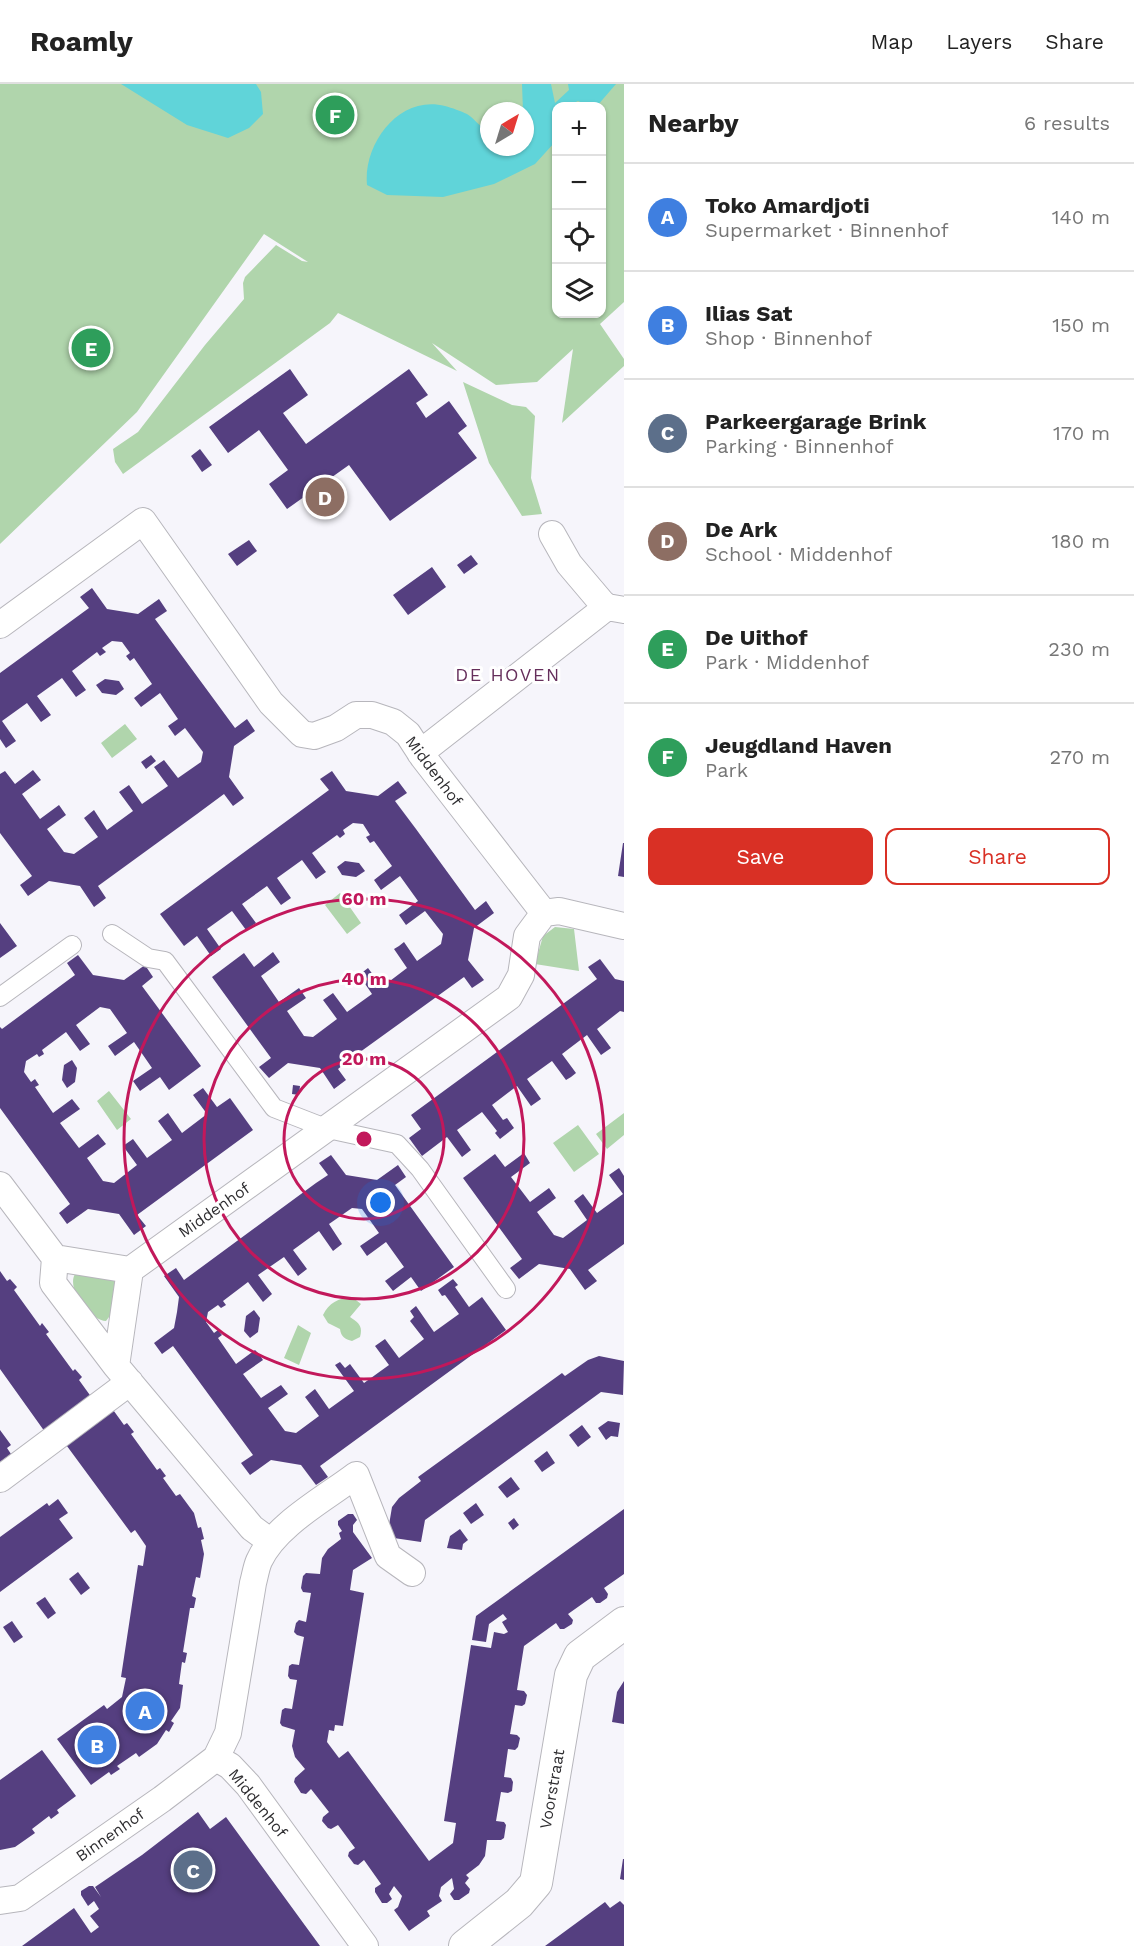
<!DOCTYPE html>
<html lang="en">
<head>
<meta charset="utf-8">
<style>
  body { margin:0; font-family:"Work Sans",sans-serif; background:#f6f6f6; color:#222 }
  .controls { position:absolute; right:18px; top:18px; display:grid; overflow:hidden; border-radius:12px; box-shadow:0 2px 4px #0004 }
  .controls button { width:54px; height:54px; display:grid; place-items:center; padding:0; border:0; border-bottom:2px solid #e0e0e0; background:#fff; color:#222; font:30px sans-serif }
  .compass { position:absolute; left:480px; top:18px; width:54px; height:54px; border-radius:50%; background:#fff; box-shadow:0 2px 4px #0004; rotate:38deg }
  .you { position:absolute; left:381px; top:1119px; width:21px; height:21px; margin:-15px; border:4px solid #fff; border-radius:50%; background:#1a73e8; box-shadow:0 0 0 9px #1a73e833 }
  .badge { display:grid; place-items:center; width:39px; height:39px; border-radius:50%; background:#d93025; color:#fff; font-size:20px; font-weight:700 }
  .pin { position:absolute; translate:-50% -50%; border:3px solid #fff; box-shadow:0 2px 6px #0006 }
  .list { margin:0; padding:0; list-style:none }
  h2 { display:flex; justify-content:space-between; align-items:center; height:78px; margin:0; padding:0 24px; font-size:26px }
  h2 small { font-size:20px; font-weight:400; color:#767676 }
  .list li { display:grid; grid-template-columns:39px 1fr auto; gap:18px; align-items:center; box-sizing:border-box; height:108px; padding:0 24px; border-top:2px solid #e0e0e0 }
  .list b { display:block; font-size:22px; white-space:nowrap }
  .list p { margin:0; font-size:20px; white-space:nowrap; color:#767676 }
  .list em { font-size:20px; font-style:normal; color:#767676 }
  .actions { display:flex; gap:12px; padding:18px 24px }
  .actions a { flex:1; padding:14px 0; border:2px solid #d93025; border-radius:12px; text-align:center; font-size:21px; color:#d93025 }
  .actions .main { background:#d93025; color:#fff }
  .icon { flex:none; width:33px; height:33px; fill:none; stroke:currentColor; stroke-width:2; stroke-linecap:round; stroke-linejoin:round }
  .map { position:relative; flex:none; width:624px; height:1862px; overflow:hidden }
  header { display:flex; align-items:center; gap:36px; box-sizing:border-box; height:84px; padding:0 30px; background:#fff; border-bottom:2px solid #e0e0e0 }
  header strong { font-size:28px }
  nav { display:flex; gap:33px; margin-inline-start:auto; font-size:21px }
  main { display:flex }
  aside { flex:1; background:#fff }
  .map>svg:first-child { display:block }
  .green { fill:#b0d5ac; fill-rule:evenodd }
  .water { fill:#60d4d9 }
  .building { fill:#553f80 }
  .lines { fill:none; stroke-linecap:round; stroke-linejoin:round }
  .pedestrian-casing { stroke:#b7b6bc; stroke-width:20 }
  .minor-casing { stroke:#b7b6bc; stroke-width:28 }
  .tertiary-casing { stroke:#b7b6bc; stroke-width:34 }
  .pedestrian { stroke:#fff; stroke-width:18 }
  .minor { stroke:#fff; stroke-width:26 }
  .tertiary { stroke:#fff; stroke-width:32 }
  .ring { fill:none; stroke:#c2185b; stroke-width:3 }
  .labels { text-anchor:middle; dominant-baseline:central; stroke-width:6; stroke-linejoin:round; paint-order:stroke }
  .street-label { font-size:16px; fill:#2f2e31; stroke:#fff }
  .neighbourhood-label { font-size:18px; letter-spacing:1.5px; fill:#652e5b; stroke:#fff }
  .centre { fill:#c2185b; stroke:#fff; stroke-width:3 }
  .ring-label { font-size:18px; text-anchor:middle; font-weight:bold; fill:#c2185b; stroke:#fff; stroke-width:6; stroke-linejoin:round; paint-order:stroke }
</style>
</head>
<body>
<header>
<strong>Roamly</strong>
<nav><a>Map</a><a>Layers</a><a>Share</a></nav>
</header>
<main>
<div class="map">
<svg width="624" height="1862" viewBox="0 0 624 1862">
  <rect width="100%" height="100%" fill="#f6f5fb"/>
  <path class="green" d="M0,0h624v218l-24,22 24,35v7l-62,57 11,-74 -36,33 -41,3 -64,-42 25,28 -119,-58 -8,10 -207,151 -8,-12 -2,-13 25,-17 67,-87 39,-46 -1,-16 2,-6 31,-32 26,16 6,1 -44,-28 -127,178 -137,132zM556,22h46v208h-46zM489,27h36v36h-36z
    M463,298l49,23 14,2 9,9 -4,62 11,36 -20,2 -33,-53z
    M125,640l12,15 -25,19 -11,-15z
    M340,809l21,30 -14,11 -22,-29z
    M555,843l19,2 5,42 -44,-7 8,-28z
    M109,1007l22,28 -14,11 -20,-29z
    M624,1029v22l-17,14 -11,-15z
    M578,1041l21,29 -25,18 -21,-29z
    M75,1190l43,6 -3,29 -9,12c-16,-1 -40,-32 -31,-47z
    M352,1213l9,7 -11,13c9,6 13,9 10,20l-8,4c-7,-2 -11,-4 -12,-12l-12,-6 -5,-8c6,-12 15,-17 29,-18z
    M298,1241l13,8 -12,32 -15,-7z"/>
  <path class="water" d="M121,0h135l5,8 2,22 -14,14 -21,10 -41,-13z
    M522,0h29l4,19 14,-13 -1,-6h48l-19,22h-7l-12,-5 -11,5h-11l-1,36 -20,22 -41,20 -51,13 -56,-2 -20,-10c-4,-42 33,-91 78,-79 7,2 16,5 22,8 8,5 13,14 22,16v17h36v-36h-2z"/>
  <path class="building" d="M290,285l18,26 -25,18 23,31 103,-75 19,26 -12,8 10,15 23,-17 18,25 -9,7 19,25 -87,63 -41,-56 -62,44 -18,-25 19,-14 -29,-40 -31,23 -19,-26z
    M200,365l12,16 -10,7 -11,-16z
    M249,456l8,11 -20,15 -9,-12z
    M471,471l7,9 -14,10 -7,-9z
    M432,483l14,20 -38,28 -15,-20z
    M92,504l15,21 31,5 21,-15 8,12 -12,8 8,11 72,98 12,-9 8,12 -21,15 -5,31 15,21 -11,8 -9,-12 -27,20 -99,72 8,12 -12,9 -14,-21 -31,-5 -21,15 -8,-11 12,-9 -32,-43v-59l5,-3 10,13 18,-14 8,10 -19,14 18,25 19,-14 7,10 -19,14 17,23 10,2 24,-17 -14,-19 10,-8 13,20 26,-19 -14,-19 10,-7 13,19 26,-18 -14,-19 10,-7 14,18 23,-16 2,-10 -18,-24 -10,8 -7,-10 10,-7 -18,-26 -19,14 -7,-9 18,-14 -18,-26 -4,3 -4,-5 4,-3 -8,-11 -10,-1 -10,7 4,4 -6,4 -3,-4 -25,19 14,19 -10,7 -14,-19 -25,18 14,19 -10,7 -14,-19 -25,18 14,20 -10,7 -6,-9v-66l89,-65 -9,-11z
    M105,595l14,2 5,8 -8,6 -14,-2 -6,-8z
    M151,671l5,6 -10,8 -5,-7z
    M332,687l14,20 32,5 20,-15 9,12 -12,8 21,28 59,81 11,-9 8,12 -20,15 -6,32 16,20 -12,8 -8,-11 -115,83 -11,9 8,11 -12,9 -14,-21 -32,-5 -19,15 -10,-11 12,-9 -59,-81 32,-24 10,14 19,-15 7,10 -19,14 18,26 20,-14 7,10 -19,13 17,25 9,1 24,-18 -14,-19 10,-7 14,19 25,-18 -13,-19 9,-7 14,19 25,-19 -13,-19 5,-3 5,-4 13,19 24,-17 2,-10 -18,-23 -19,14 -7,-10 19,-14 -18,-25 -19,14 -7,-10 18,-14 -18,-25 -4,2 -4,-6 4,-2 -7,-11 -10,-1 -10,7 2,4 -5,4 -3,-3 -25,18 14,19 -10,7 -14,-19 -25,18 14,20 -10,7 -14,-19 -25,18 14,19 -10,7 -14,-19 -25,18 14,20 -10,7 -14,-20 -13,10 -24,-32 169,-124 -9,-11z
    M623,759h1v34l-6,-1z
    M345,777l14,2 6,8 -9,6 -14,-2 -5,-8z
    M0,839l17,23 -17,12z
    M78,871l15,20 31,5 21,-15 8,12 -11,9 59,80 -32,24 -9,-13 -20,14 -7,-10 19,-13 -18,-26 -19,14 -7,-10 19,-13 -17,-24 -10,-2 -24,18 14,19 -10,7 -14,-19 -24,18 2,4 -5,3 -2,-3 -11,7 -2,11 7,10 4,-3 4,6 -4,2 18,26 19,-14 8,10 -20,14 19,25 19,-14 8,10 -19,14 16,23 11,2 23,-18 -14,-19 10,-7 14,19 25,-18 -14,-19 10,-8 14,20 25,-19 -14,-19 10,-7 14,19 13,-9 23,32 -116,85 9,11 -12,9 -15,-21 -31,-5 -21,15 -8,-11 11,-9 -70,-96v-81l2,2 73,-54 -8,-12z
    M600,875l15,20 9,2v31l-4,-1 -23,18 14,19 -10,7 -14,-20 -25,19 14,19 -5,4 -5,3 -14,-19 -25,18 14,20 -10,7 -14,-20 -25,19 11,15 4,-2 7,10 -14,11 -5,-6 2,-2 -15,-19 -25,18 14,20 -9,7 -15,-20 -25,19 -13,-18 12,-9 -10,-14 186,-136 -9,-12z
    M72,976l5,8 -2,14 -8,6 -5,-8 2,-15z
    M293,1001l7,1 -1,9 -7,-1z
    M524,1069l6,10 -19,14 19,25 19,-14 7,10 -19,14 17,23 9,3 24,-18 -13,-19 9,-7 14,19 26,-19 -14,-19 10,-7 5,8v68l-36,26 9,11 -12,9 -15,-21 -31,-5 -20,15 -9,-11 12,-9 -59,-81 32,-24 10,13z
    M331,1071l15,20 31,5 21,-15 8,12 -11,8 59,82 -33,24 -10,-14 -18,14 -8,-10 19,-14 -18,-25 -19,14 -7,-10 19,-13 -17,-24 -10,-1 -23,16 13,20 -9,7 -14,-20 -26,19 14,19 -9,7 -14,-19 -26,18 14,19 -9,8 -15,-20 -25,19 3,4 -5,3 -3,-3 -10,7 -2,10 8,11 4,-3 4,5 -4,3 18,26 19,-14 4,4 4,6 -20,14 18,24 20,-13 7,9 -20,14 17,23 11,2 23,-17 -14,-19 10,-8 14,20 25,-18 -19,-26 5,-3 5,6 5,-4 14,19 25,-18 -14,-19 10,-7 14,19 25,-19 -14,-18 4,-4 -4,-6 6,-5 18,26 25,-18 -14,-19 -3,1 -4,-6 15,-11 5,6 -3,2 14,20 13,-10 24,33 -186,136 8,11 -12,8 -15,-20 -30,-5 -21,15 -9,-12 12,-8 -80,-109 -11,8 -8,-11 20,-15 3,-16 2,-15 -15,-21 12,-8 8,12 132,-97 12,-8 -9,-12z
    M0,1187l7,10 3,-2 7,8 -3,3 26,36 2,-3 7,9 -3,2 27,37 2,-2 7,8 -3,3 13,18 -47,34 -45,-63z
    M254,1226l6,8 -2,14 -8,6 -6,-7 2,-15z
    M599,1272l25,5 -1,34 -22,-3 -176,128 -4,22 -34,-5 5,-30 7,-9 22,-17 -3,-4 144,-104 3,3 23,-16z
    M111,1323l13,18 3,-2 7,9 -3,2 26,36 3,-2 6,8 -3,2 13,18 4,-2 14,19 4,15 3,-1 3,12 -3,1 3,14 -4,24 -4,-1 -4,19 4,2 -2,10h-4l-7,44 4,1 -2,10 -3,-1 -3,22 4,1 -3,23 -9,13 3,2 -5,9 -3,-2 -9,14 -18,13 -3,-4 -19,13 3,3 -9,6 -2,-3 -18,13 -34,-46 47,-34 3,4 15,-12 4,-19 -5,-1 17,-112 5,1 3,-20 -11,-16 -4,3 -67,-91z
    M608,1337l12,2 -2,14 -7,-1 -5,4 -8,-12z
    M582,1341l9,12 -13,10 -9,-12z
    M0,1346l11,15 -4,3 4,6 -11,8z
    M547,1367l8,12 -13,9 -8,-11z
    M511,1393l9,12 -13,9 -9,-11z
    M58,1415l10,14 -9,6 14,19 -73,54v-55l47,-34 2,3z
    M476,1419l8,12 -13,9 -8,-11z
    M624,1425v65l-20,14 4,6 -1,4 -7,5h-4l-4,-6 -24,17 5,6 -1,4 -8,5h-4l-4,-6 -32,23 -7,44 7,1 3,4 -2,9 -3,2 -7,-1 -5,29 7,1 3,3 -2,9 -3,3 -7,-1 -4,28 7,1 2,4 -1,9 -4,2 -7,-1 -5,29 8,1 2,3 -2,13 -3,2h-14l-2,16 -6,9 -13,10 3,3 -4,5 5,6 -1,4 -10,7h-5l-4,-6 4,-5 -2,-11 -11,9 -2,9 3,5 -15,10 3,5 -21,15 -15,-21 4,-3 4,-11 -8,-10 -5,8 3,5 -5,4h-5l-7,-11v-4l6,-4 -17,-24 -6,5 -4,-1 -6,-8 1,-4 6,-4 -17,-23 -7,4 -3,-1 -6,-7 1,-4 6,-5 -18,-23 -5,5 -5,-1 -7,-11 1,-4 10,-9 -10,-12 -3,-11 3,-16 -13,-4 -2,-3 2,-13 3,-2 7,1 5,-29 -7,-1 -2,-3 1,-10 3,-2 7,1 5,-28 -7,-2 -3,-3 2,-9 3,-3 7,2 5,-29 -8,-1 -2,-4 2,-12 3,-3 14,1 2,-16 6,-9 13,-10 -2,-6 3,-2 -4,-6v-4l10,-7h5l4,6 -4,5v7l19,26 -19,12 -3,20 14,3 -21,133 -8,-1 -1,6 -5,-1 -2,12 12,16 9,-7 81,110 24,-18 3,-20 -12,-2 27,-176 20,3 3,-16 10,2 4,-2 -6,-10 5,-3 -4,-5 -14,10 -3,18 -14,-2 4,-24z
    M514,1434l5,7 -6,5 -5,-7z
    M460,1445l8,11 -5,4 -1,6 -15,-2 3,-12z
    M78,1488l12,16 -9,7 -12,-16z
    M45,1513l11,16 -8,6 -12,-16z
    M12,1537l11,16 -9,6 -11,-16z
    M624,1597v43l-12,-2 5,-30z
    M42,1666l34,46 -19,14 2,3 -8,6 -2,-3 -17,13 3,4 -20,14 -15,3v-70z
    M198,1728l12,17 16,-12 94,129h-298l52,-38 17,25 8,-6 -9,-11 9,-7 -5,-8 -6,5 -7,-11v-4l8,-5h4l8,11 -6,-10 47,-32z
    M623,1775h1v21l-4,-1z
    M620,1817l4,4v41h-79l60,-44 5,6z"/>
  <g class="lines">
    <defs>
      <path id="pedestrian" d="M112,850l36,24 17,3 109,147 54,21 69,15 23,25 86,120
        M0,913l72,-52"/>
      <path id="minor" d="M552,450l17,30 33,39 5,4 17,3
        M0,541l143,-104 128,182 31,31 12,2 22,-8 20,-13h16l21,7 15,12 15,23 121,156 -17,23 -6,39 -12,22 -379,273
        M420,669l187,-146
        M544,829l15,-2 65,15
        M0,1101l55,73 -2,25 63,83 136,162 19,14
        M55,1174l75,12 -14,96
        M0,1395l130,-97
        M0,1817l20,-3 142,-99 54,-41
        M365,1862l-117,-161 -18,-19 -14,-8 12,-25 25,-150c2,-7 3,-15 6,-22 16,-36 67,-63 97,-86l32,81 24,17"/>
      <path id="tertiary" d="M465,1862l54,-43 17,-20 35,-208 9,-19 44,-33"/>
    </defs>
    <use href="#pedestrian" class="pedestrian-casing"/>
    <use href="#minor" class="minor-casing"/>
    <use href="#tertiary" class="tertiary-casing"/>
    <use href="#pedestrian" class="pedestrian"/>
    <use href="#minor" class="minor"/>
    <use href="#tertiary" class="tertiary"/>
  </g>
  <g class="ring">
    <circle cx="364" cy="1055" r="80"/>
    <circle cx="364" cy="1055" r="160"/>
    <circle cx="364" cy="1055" r="240"/>
  </g>
  <g class="labels">
    <g class="street-label">
      <text transform="translate(434 687) rotate(53)">Middenhof</text>
      <text transform="translate(214 1126) rotate(-35)">Middenhof</text>
      <text transform="translate(552 1705) rotate(-80)">Voorstraat</text>
      <text transform="translate(258 1719) rotate(51)">Middenhof</text>
      <text transform="translate(110 1751) rotate(-35)">Binnenhof</text>
    </g>
    <g class="neighbourhood-label">
      <text x="508" y="590">DE HOVEN</text>
    </g>
  </g>
  <circle cx="364" cy="1055" r="9" class="centre"/>
  <g class="ring-label">
    <text x="364" y="821">60 m</text>
    <text x="364" y="901">40 m</text>
    <text x="364" y="981">20 m</text>
  </g>
</svg>
<div class="controls">
<button>+</button>
<button>−</button>
<button><svg class="icon" aria-label="locate" viewBox="0 0 24 24"><circle cx="12" cy="12" r="6"/><path d="M12 2v4M12 18v4M2 12h4M18 12h4"/></svg></button>
<button><svg class="icon" aria-label="layers" viewBox="0 0 24 24"><path d="M12 4l9 5-9 5-9-5zM3 14l9 5 9-5"/></svg></button>
</div>
<svg class="compass" viewBox="-18 -18 36 36"><path d="M0-13l5 13h-10z" fill="#e53935"/><path d="M0 13l5-13h-10z" fill="#767676"/></svg>
<div class="you"></div>
<div class="pin badge" style="left:145px;top:1627px;background:#3f7fe0">A</div>
<div class="pin badge" style="left:97px;top:1661px;background:#3f7fe0">B</div>
<div class="pin badge" style="left:193px;top:1786px;background:#5c6f8a">C</div>
<div class="pin badge" style="left:325px;top:413px;background:#8d6e63">D</div>
<div class="pin badge" style="left:91px;top:264px;background:#2e9e5b">E</div>
<div class="pin badge" style="left:335px;top:31px;background:#2e9e5b">F</div>
</div>
<aside>
<h2>Nearby<small>6 results</small></h2>
<ul class="list">
<li><span class="badge" style="background:#3f7fe0">A</span><div><b>Toko Amardjoti</b><p>Supermarket · Binnenhof</p></div><em>140 m</em></li>
<li><span class="badge" style="background:#3f7fe0">B</span><div><b>Ilias Sat</b><p>Shop · Binnenhof</p></div><em>150 m</em></li>
<li><span class="badge" style="background:#5c6f8a">C</span><div><b>Parkeergarage Brink</b><p>Parking · Binnenhof</p></div><em>170 m</em></li>
<li><span class="badge" style="background:#8d6e63">D</span><div><b>De Ark</b><p>School · Middenhof</p></div><em>180 m</em></li>
<li><span class="badge" style="background:#2e9e5b">E</span><div><b>De Uithof</b><p>Park · Middenhof</p></div><em>230 m</em></li>
<li><span class="badge" style="background:#2e9e5b">F</span><div><b>Jeugdland Haven</b><p>Park</p></div><em>270 m</em></li>
</ul>
<div class="actions"><a class="main">Save</a><a>Share</a></div>
</aside>
</main>
</body>
</html>
